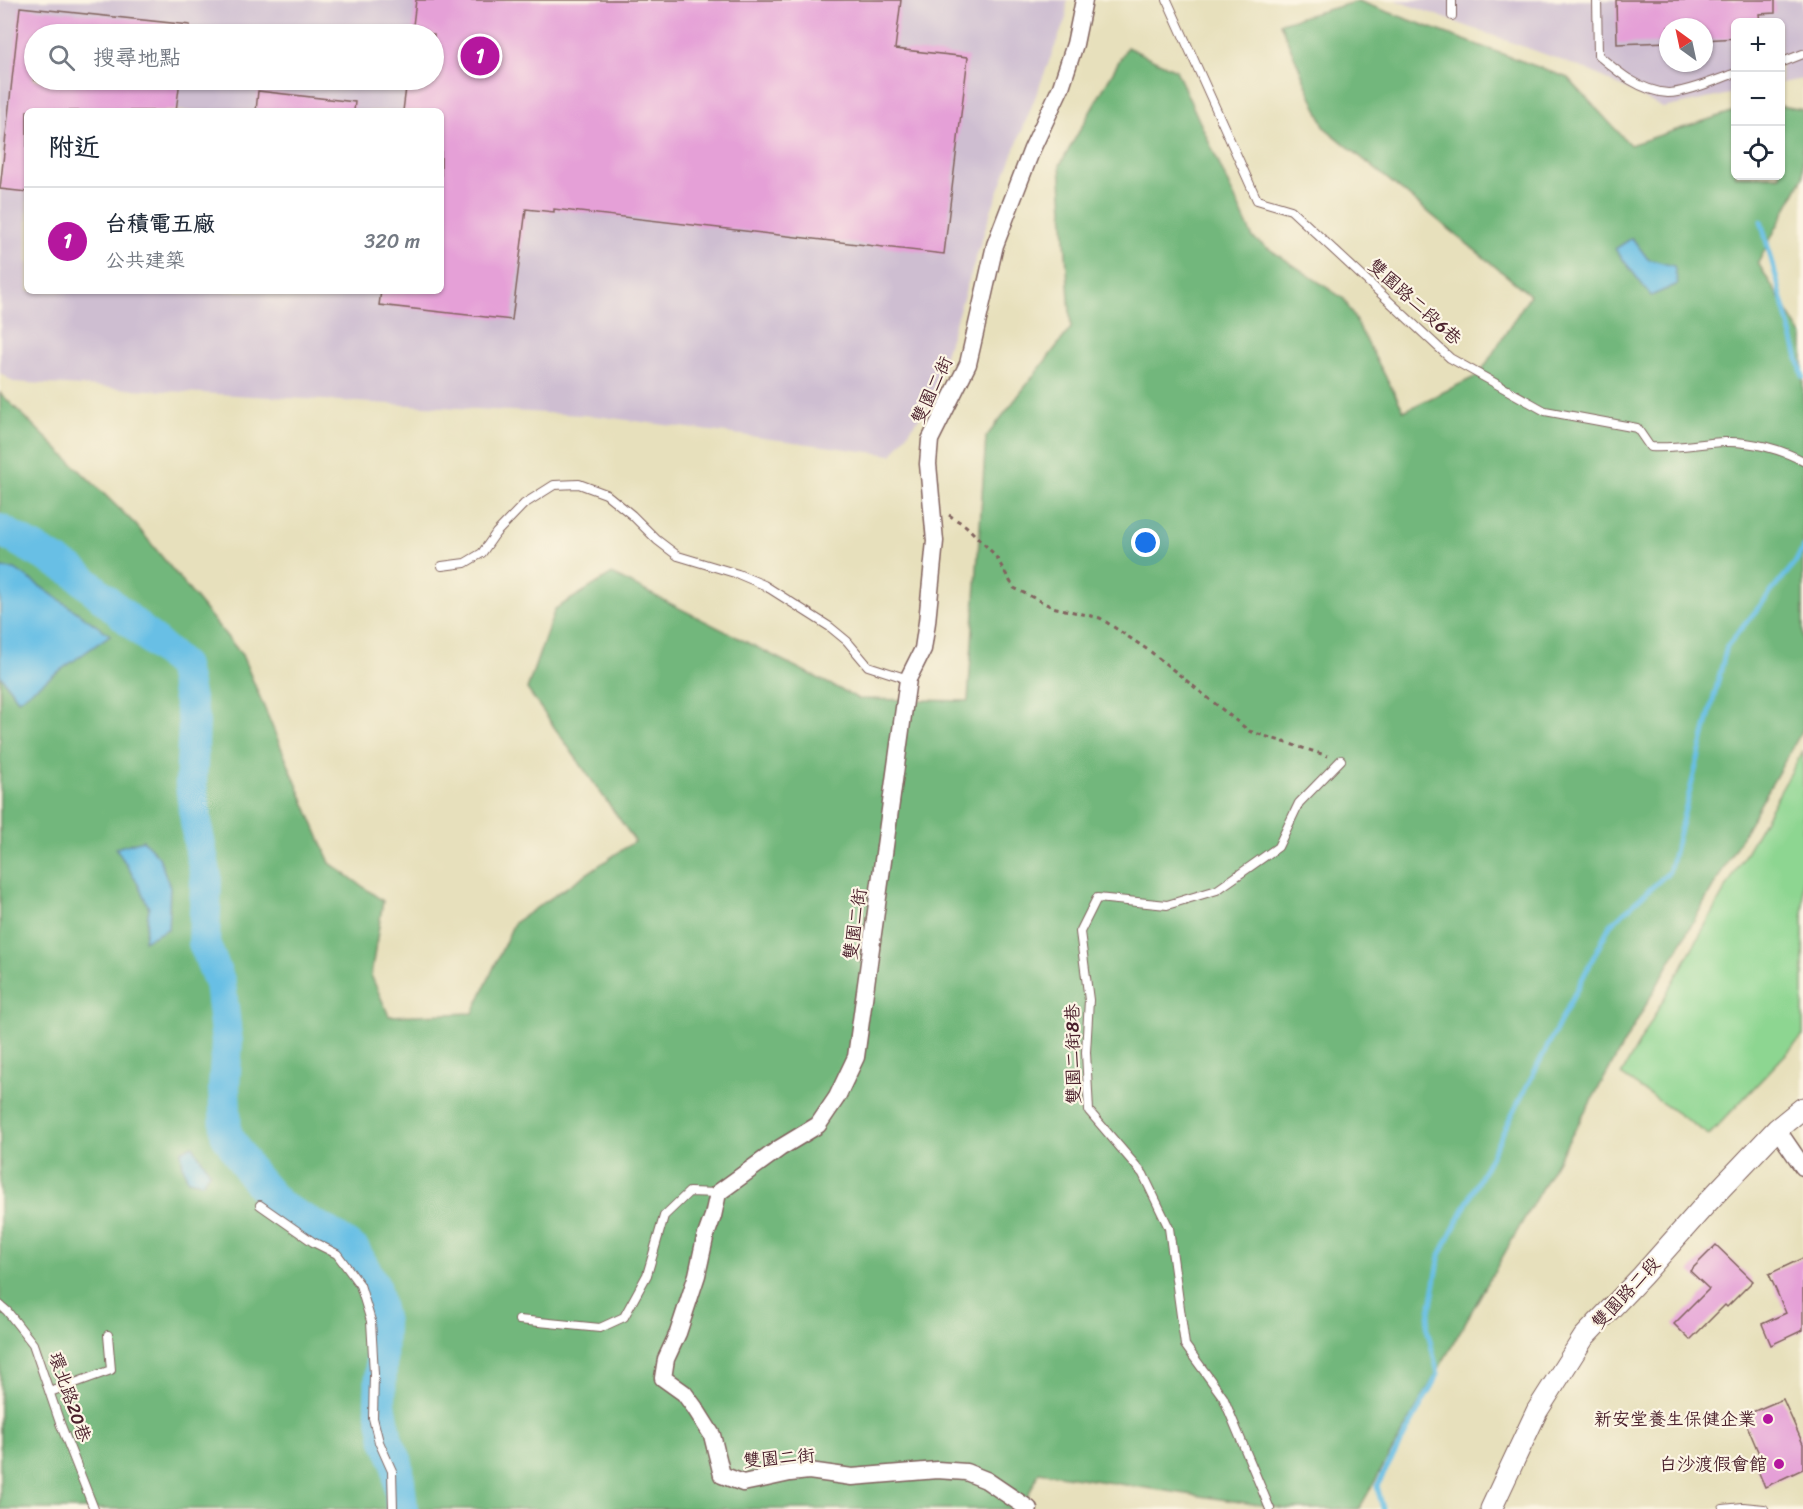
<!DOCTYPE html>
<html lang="zh-TW">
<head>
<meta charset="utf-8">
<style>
  body { margin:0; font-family:Sriracha,"LXGW WenKai TC",sans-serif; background:#f2f2f3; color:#1f2937 }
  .controls { position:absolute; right:18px; top:18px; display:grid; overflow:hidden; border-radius:9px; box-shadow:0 2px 4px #0004 }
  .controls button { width:54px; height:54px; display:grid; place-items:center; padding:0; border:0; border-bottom:2px solid #e0e1e3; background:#fff; color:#1f2937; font:30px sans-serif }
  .compass { position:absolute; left:1659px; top:18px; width:54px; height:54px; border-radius:50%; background:#fff; box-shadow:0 2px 4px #0004; rotate:327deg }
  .you { position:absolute; left:1146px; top:543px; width:21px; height:21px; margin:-15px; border:4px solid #fff; border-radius:50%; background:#1a73e8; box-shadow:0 0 0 9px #1a73e833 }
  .badge { display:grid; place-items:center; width:39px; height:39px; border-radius:50%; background:#b5179e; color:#fff; font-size:20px; font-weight:700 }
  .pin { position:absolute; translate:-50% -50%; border:3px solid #fff; box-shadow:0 2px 6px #0006 }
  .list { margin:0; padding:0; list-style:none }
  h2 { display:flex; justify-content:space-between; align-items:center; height:78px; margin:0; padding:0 24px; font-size:26px }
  h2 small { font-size:20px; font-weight:400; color:#747a83 }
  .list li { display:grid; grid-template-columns:39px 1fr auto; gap:18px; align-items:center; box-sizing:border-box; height:108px; padding:0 24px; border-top:2px solid #e0e1e3 }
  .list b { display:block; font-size:22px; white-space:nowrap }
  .list p { margin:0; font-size:20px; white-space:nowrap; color:#747a83 }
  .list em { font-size:20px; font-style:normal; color:#747a83 }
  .icon { flex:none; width:33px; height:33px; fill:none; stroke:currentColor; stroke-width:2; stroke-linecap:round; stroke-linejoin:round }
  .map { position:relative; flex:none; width:1803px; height:1509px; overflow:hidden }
  .search { position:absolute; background:#fff; box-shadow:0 2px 4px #0004; left:24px; top:24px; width:420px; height:66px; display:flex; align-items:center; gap:15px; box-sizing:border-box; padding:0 21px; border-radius:33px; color:#747a83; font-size:22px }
  .panel { position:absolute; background:#fff; box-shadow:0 2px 4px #0004; left:24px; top:108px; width:420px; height:186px; border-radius:9px }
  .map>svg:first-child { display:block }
  .industrial { fill:#cebed1; fill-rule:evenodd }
  .green { fill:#8dd691; stroke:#6c7a5e; stroke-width:1.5 }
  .forest { fill:#72b77b; stroke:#5e6b53; stroke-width:1.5 }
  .water { fill:#68bfe5; stroke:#596f88; stroke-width:1.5 }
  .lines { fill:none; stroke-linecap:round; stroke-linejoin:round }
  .stream { stroke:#68bfe5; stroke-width:5 }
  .river { stroke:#68bfe5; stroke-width:32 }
  .building { fill:#e5a0d7 }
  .service-casing { stroke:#81635e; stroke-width:10 }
  .minor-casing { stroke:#81635e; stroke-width:19 }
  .tertiary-casing { stroke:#81635e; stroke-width:23 }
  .path { stroke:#81635e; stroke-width:3; stroke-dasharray:4.5 4.5; stroke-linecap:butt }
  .service { stroke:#fff; stroke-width:8 }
  .minor { stroke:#fff; stroke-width:16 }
  .tertiary { stroke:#fff; stroke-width:21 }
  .poi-dot { fill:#b5179e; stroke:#fcf5e5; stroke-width:2 }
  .labels { text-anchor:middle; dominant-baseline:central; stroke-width:4.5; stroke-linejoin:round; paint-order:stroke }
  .street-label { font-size:18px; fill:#4a1f2b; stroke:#fcf5e5 }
  .poi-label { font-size:18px; fill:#4a1f2b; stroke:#fcf5e5; text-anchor:end }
</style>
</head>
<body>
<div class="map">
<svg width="1803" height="1509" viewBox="0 0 1803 1509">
  <rect width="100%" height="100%" fill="#fcf5e5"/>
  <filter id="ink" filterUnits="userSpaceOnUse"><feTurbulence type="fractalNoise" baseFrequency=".0167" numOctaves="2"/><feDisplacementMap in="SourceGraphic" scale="12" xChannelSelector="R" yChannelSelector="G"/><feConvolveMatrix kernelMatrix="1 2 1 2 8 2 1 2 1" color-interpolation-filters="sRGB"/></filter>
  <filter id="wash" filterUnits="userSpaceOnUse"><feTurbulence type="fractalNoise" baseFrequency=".008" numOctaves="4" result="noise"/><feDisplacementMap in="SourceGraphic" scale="24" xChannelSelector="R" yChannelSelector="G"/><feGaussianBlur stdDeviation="1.35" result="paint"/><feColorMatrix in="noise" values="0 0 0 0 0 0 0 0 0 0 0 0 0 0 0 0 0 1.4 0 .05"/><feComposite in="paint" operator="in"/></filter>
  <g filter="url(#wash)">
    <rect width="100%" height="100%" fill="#e7e0bc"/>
    <path class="industrial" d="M0,0h1067l-1,18 -74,190 -63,196 -37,51 -295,-39 -584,-34 -13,-9zM34,34h400v46h-400zM27,111h414v180h-414z
      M1395,0h408v79l-22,4 -1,-61h-44l-1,71 -72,15 -75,-38zM1668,27h36v36h-36z"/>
    <path class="green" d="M1803,751v285l-94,99 -88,-60z"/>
    <path class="forest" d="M1358,1l210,77 62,67 105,-34 1,65h44l1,-70 22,4v67l-45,86 45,74v392l-444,780h-72l-248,-37 -17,37h-1022v-1116l136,132 106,130 88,208 53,38 -12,74 18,41 84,-3 41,-90 121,-82 -108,-152 28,-80 57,-35 247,125 109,2 18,-264 85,-109 -11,-163 67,-118 49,23 77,168 91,61 60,112 75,-36 51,-80 -205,-167 -45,-105z"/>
    <path class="water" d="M1632,238l16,21 26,7 4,18 -27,12 -36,-47z
      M0,568l15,1 95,66 -92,65 -18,-25z
      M143,840l16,17 11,30 -2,42 -24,12 5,-33 -12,-26 -21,-34z
      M192,1145l18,27 -8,11 -14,-3 -5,-14 -2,-15z"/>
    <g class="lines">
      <path class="stream" d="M1761,221l42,156
        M1383,1509l-6,-23 61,-112 -11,-46 13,-73 170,-330 59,-53 58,-226 68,-83 8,-15"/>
      <path class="river" d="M0,530l73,41 109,95 12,57 -3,61 7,52 8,41 -2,66 16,40 7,59 -3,45 2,47 25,39 29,34 47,25 27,18 20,36 8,37 -2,81 7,36 10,22 5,47"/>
    </g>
    <g id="blocks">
      <path class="building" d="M416,0h485l-6,49 73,8 -24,197 -390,-45v3l-28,-3 -14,111 -133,-15 2,-14h60v-180h-38l4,-31h27v-46h-22z
        M1616,0h159v13l-16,1 1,8h-24v16l-32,2v-13h-36v15l-51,2z
        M20,7l170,18v9h-156v46h146l-4,31h-149v81l-27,-3z
        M258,91l97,11 -1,9h-98z
        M1716,1245l37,36 -26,26 -2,-2 -35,35 -16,-16 35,-35 -19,-18z
        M1803,1258v72l-32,15 -9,-21 24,-11 -17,-39z
        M1783,1399l20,45v25l-38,18 -12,-28 7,-3 -17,-40z"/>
    </g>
  </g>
  <g filter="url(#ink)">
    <use href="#blocks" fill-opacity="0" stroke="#81635e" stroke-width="1.5"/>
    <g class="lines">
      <defs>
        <path id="service" d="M1167,0l90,200 34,10 159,148 95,53 92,17 13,19c25,2 50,-4 75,-5 26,-1 56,7 78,19
          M1452,0v16
          M1597,0l1,55c21,18 42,36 70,38 18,0 50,-14 68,-20
          M1780,63l23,-9
          M442,566l23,-3 17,-10 14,-20 28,-29 30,-19 25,-1 27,10 26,21 25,25 21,16 60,18 26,11 66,42 17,14 21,25 40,13
          M260,1205l53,37 24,12 23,31 11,36 3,53 -1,44 6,24 13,29 1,38
          M0,1305l7,6 26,33 27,79 34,86
          M519,1320l81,8 24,-11 23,-42 17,-59 25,-24 29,1
          M50,1392l61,-22 -3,-35
          M1270,1509l-47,-112 -38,-52 -16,-117 -26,-54 -54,-63 -3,-59 3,-52 -9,-68 17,-34 70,7 50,-15 61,-43 21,-44 42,-43
          M1723,1509l20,-2 21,2"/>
        <path id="minor" d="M1777,1129l26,38
          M1029,1509l-43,-29 -20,-8 -29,-2 -85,7 -43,-6 -19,2 -47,10 -21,-8 -10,-40 -17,-27 -11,-15 -21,-15 3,-19 12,-26 19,-58 8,-37 8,-22 5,-23 62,-45 38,-23 19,-28 19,-40 52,-378 15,-30 4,-27 8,-81 -7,-77 2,-24 38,-76 27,-119 37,-96 29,-62 14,-43 9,-44"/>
        <path id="tertiary" d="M1491,1509l46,-98 47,-74 58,-61 63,-71 72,-76 26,-21"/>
      </defs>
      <use href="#service" class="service-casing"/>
      <use href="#minor" class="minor-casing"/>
      <use href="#tertiary" class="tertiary-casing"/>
      <path class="path" d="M949,515l17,11 29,29 19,33 38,19 48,11 51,34 98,79 79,25"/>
      <use href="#service" class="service"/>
      <use href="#minor" class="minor"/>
      <use href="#tertiary" class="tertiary"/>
    </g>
  </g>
  <g class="poi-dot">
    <circle cx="1768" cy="1419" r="6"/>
    <circle cx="1779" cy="1464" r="6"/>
  </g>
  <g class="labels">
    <g class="street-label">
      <text transform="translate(1415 302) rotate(42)">雙園路二段6巷</text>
      <text transform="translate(932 390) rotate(-65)">雙園二街</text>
      <text transform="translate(855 924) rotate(-82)">雙園二街</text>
      <text transform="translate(1073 1054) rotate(-91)">雙園二街8巷</text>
      <text transform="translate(1626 1293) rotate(-47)">雙園路二段</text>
      <text transform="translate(70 1397) rotate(71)">環北路20巷</text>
      <text transform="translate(779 1458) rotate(-5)">雙園二街</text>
    </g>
    <g class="poi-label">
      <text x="1756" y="1419">新安堂養生保健企業</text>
      <text x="1767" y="1464">白沙渡假會館</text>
    </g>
  </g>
</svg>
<div class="controls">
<button>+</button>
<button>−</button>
<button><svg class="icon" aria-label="locate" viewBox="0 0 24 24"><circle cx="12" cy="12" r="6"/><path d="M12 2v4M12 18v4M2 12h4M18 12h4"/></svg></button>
</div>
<svg class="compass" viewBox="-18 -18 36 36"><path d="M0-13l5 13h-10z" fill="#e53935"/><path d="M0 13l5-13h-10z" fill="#747a83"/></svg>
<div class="you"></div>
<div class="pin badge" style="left:480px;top:56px">1</div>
<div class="search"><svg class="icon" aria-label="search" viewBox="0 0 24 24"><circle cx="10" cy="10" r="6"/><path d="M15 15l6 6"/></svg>搜尋地點</div>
<section class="panel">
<h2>附近<small></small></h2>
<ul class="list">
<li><span class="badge">1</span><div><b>台積電五廠</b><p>公共建築</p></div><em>320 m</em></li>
</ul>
</section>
</div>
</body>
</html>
